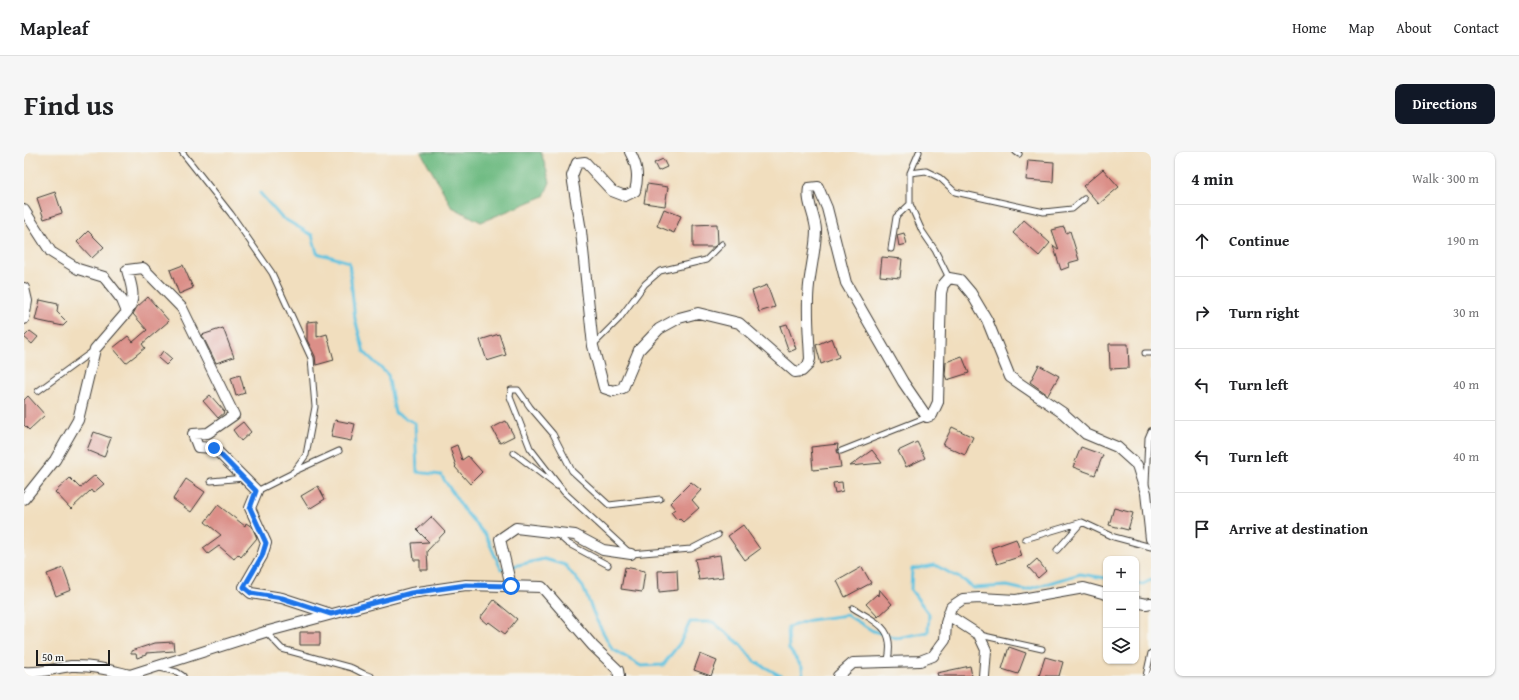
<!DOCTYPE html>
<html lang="en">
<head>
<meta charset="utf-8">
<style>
  body { margin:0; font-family:"Gentium Book Plus",serif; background:#f6f6f6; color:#202124 }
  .controls { position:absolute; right:12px; bottom:12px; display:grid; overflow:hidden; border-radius:8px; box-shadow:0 1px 3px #0004 }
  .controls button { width:36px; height:36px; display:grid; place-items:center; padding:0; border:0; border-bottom:1px solid #e0e0e0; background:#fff; color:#202124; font:20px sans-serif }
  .scale { position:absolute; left:12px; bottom:10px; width:74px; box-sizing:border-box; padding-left:4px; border:2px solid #1c1c1c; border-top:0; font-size:11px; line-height:14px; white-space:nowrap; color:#1c1c1c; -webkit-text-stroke:3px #f6f6f2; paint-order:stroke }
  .stop { position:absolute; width:12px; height:12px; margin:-9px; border:3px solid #1a73e8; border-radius:50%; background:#fff }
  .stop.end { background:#1a73e8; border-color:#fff; box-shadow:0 1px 4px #0008 }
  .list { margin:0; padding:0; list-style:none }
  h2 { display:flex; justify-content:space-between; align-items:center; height:52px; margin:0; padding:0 16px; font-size:17px }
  h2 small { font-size:13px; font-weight:400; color:#757577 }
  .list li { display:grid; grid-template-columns:26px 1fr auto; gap:12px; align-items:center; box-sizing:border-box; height:72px; padding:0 16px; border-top:1px solid #e0e0e0 }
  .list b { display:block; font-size:15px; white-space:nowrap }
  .list em { font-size:13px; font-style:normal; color:#757577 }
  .icon { flex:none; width:22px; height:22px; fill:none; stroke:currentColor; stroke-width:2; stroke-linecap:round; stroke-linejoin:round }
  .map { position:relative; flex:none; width:1127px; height:524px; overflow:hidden; border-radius:8px }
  header { display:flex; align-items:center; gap:24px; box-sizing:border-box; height:56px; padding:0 20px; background:#fff; border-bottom:1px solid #e0e0e0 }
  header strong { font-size:19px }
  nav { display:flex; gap:22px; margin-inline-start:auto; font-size:14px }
  .intro { display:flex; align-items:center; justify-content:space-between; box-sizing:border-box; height:96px; padding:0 24px }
  h1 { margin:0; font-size:28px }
  .button { padding:10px 18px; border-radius:8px; background:#111827; color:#fff; font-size:14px; font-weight:700 }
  main { display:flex; gap:24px; padding:0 24px }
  aside { flex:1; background:#fff; border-radius:8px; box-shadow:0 1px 3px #0004 }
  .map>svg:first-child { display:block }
  .forest { fill:#71bc84; stroke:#466c50 }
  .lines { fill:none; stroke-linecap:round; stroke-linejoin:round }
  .stream { stroke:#62c3e0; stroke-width:3 }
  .building { fill:#db8f88 }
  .lane-casing { stroke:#3c3934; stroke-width:7 }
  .street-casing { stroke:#3c3934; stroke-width:12 }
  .lane { stroke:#fff; stroke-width:5 }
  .street { stroke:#fff; stroke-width:10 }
  .route { stroke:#1a73e8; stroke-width:5 }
</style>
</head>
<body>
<header>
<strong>Mapleaf</strong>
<nav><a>Home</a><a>Map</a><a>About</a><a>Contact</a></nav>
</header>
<div class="intro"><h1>Find us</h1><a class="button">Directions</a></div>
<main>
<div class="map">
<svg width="1127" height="524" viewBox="0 0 1127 524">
  <rect width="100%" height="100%" fill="#f6f6f2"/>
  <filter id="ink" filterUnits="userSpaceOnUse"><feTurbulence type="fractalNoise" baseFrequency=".025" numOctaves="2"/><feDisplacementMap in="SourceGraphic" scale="8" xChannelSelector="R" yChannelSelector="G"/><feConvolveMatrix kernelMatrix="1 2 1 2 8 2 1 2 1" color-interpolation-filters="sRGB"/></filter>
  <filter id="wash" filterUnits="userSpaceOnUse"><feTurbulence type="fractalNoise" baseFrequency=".012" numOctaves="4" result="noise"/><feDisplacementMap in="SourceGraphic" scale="16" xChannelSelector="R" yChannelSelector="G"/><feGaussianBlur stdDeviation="0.9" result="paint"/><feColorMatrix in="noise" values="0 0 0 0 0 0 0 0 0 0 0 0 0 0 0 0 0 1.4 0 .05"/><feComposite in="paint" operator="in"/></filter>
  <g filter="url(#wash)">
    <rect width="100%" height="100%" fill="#f1debe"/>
    <path class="forest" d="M397,0h120l9,30 -6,14 -63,26 -29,-15z"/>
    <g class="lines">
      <path class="stream" d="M236,41l21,24 31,18 5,18 32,9 6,57 9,33 24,23 7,38 20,10 2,49 24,3 23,35 22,26 15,33 43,-10 21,6 18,22 13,32 16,30 29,17 22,-1 17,-22 10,-21h23l27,22 14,17 27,15
        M1112,431l7,1 8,-4
        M779,524l-1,-9 -13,-18 -1,-22 22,-7 37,-5 26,16 24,7 31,-6 1,-18 -18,-24 1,-21 23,-4 30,16 8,7 34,-2 18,4 55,-16 26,4"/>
    </g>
    <g id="blocks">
      <path class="building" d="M639,7l4,8 -9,4 -4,-8z
        M1004,8l26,2 -1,20 -27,-2z
        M1079,17l16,18 -20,17 -16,-18z
        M623,32l21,3 -3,19 -21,-3z
        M31,40l7,21 -18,6 -7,-21z
        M640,57l17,7 -7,17 -17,-7z
        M1000,68l26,23 -11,13 -26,-23z
        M693,72l1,19 -4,4h-21v-22z
        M1040,75l2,6 4,-2 9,29 -11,3 1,4 -8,3 -8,-25 6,5 -7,-20z
        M64,79l16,16 -12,11 -15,-16z
        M880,81l3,11 -8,2 -2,-11z
        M858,105l20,2 -2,19 -20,-2z
        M159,113l10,23 -14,6 -9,-24z
        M743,133l8,22 -16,5 -7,-21z
        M124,145l21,24 -27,23 3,4 -19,15 -13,-15 15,-12 5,6 14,-12 -14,-16 4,-7z
        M16,148l18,4 -1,8 10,10 -4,4 -28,-6z
        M293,169v16l10,-3 7,26 -18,5 -1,-9 -8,-16v-18z
        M763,172l9,25 -7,3 -9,-26z
        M199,176l11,29 -18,6 -14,-28z
        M6,179l8,6 -6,7 -8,-7z
        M475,182l7,21 -19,6 -7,-21z
        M808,186l7,19 -18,7 -5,-19z
        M1085,192h19l1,24 -19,1z
        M139,199l9,8 -6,6 -8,-7z
        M938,204l7,17 -22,7 -2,-5 1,-13z
        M1015,213l20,11 -11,19 -18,-13z
        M216,223l5,18 -9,3 -5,-18z
        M186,243l15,17 -7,6 -15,-17z
        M4,244l17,19 -16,15 -5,-5v-25z
        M311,268l20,4 -4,17 -20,-4z
        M482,269l8,15 -14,7 -8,-15z
        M219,270l8,10 -10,9 -8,-11z
        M928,275l21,10 -8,18 -22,-10z
        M70,280l17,6 -7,19 -17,-7z
        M893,290l8,16 -19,9 -8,-16z
        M814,292l-1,7 2,4 2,12 -28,3 -2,-23z
        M433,293l5,15 6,-4 14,16 -12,12 -15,-17 1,-1 -6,-18z
        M1057,295l22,8 -8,20 -22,-8z
        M848,298l10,13 -32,3z
        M71,323l9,9 -11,9 -2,-3 -20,19 -16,-17 15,-14 10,10z
        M162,327l19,13 -14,20 -18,-13z
        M667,330l10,8 -9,10 7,8 -16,14 -4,-4 -2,2 -6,-8 4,-3 -5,-6z
        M818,330l1,9 -8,2 -2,-10z
        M294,334l7,13 -16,10 -8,-13z
        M194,353l27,21 1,-3 6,4 5,11 -16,19 -3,-3 -4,5 -15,-13 -11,8 -5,-6 18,-13 -16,-13z
        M1090,356l19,5 -5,17 -19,-5z
        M407,365l14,15 -18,19 1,19h-8v-10h-6l-2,-17 17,-1 -12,-12z
        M719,373l17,24 -15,11 -17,-24z
        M992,387l6,17 -25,8 -6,-16z
        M696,403l3,22 -24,3 -4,-21z
        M1013,407l9,12 -8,7 -10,-11z
        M601,415l20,4 -3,21 -21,-3z
        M838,415l9,16 -26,14 -8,-16z
        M39,416l8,22 -15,6 -9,-22z
        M653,418l1,20 -19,2 -1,-21z
        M855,437l13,15 -14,13 -12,-13 11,-10 1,2z
        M470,448l23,19 -12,15 -16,-12 -2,2 -7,-6z
        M276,480h20v13h-20z
        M149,490l1,9 -28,2v2l-9,3 -1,-4h-5v-3l24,-8z
        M985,495l17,6 -8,21 -16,-5z
        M676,502l17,7 -6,15 -17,-6z
        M1021,505l18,5 -4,14h-20z
        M946,514l2,10h-34l-1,-3z"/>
    </g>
  </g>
  <g filter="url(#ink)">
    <use href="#blocks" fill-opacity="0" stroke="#3c3934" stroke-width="1"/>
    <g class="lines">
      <defs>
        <path id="lane" d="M158,0l49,62 41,59 39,85 4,49 -9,48 -13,18 -36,18
          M992,0l3,2
          M886,21l9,-21
          M867,97l5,-32 14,-13
          M925,126l-14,-28 -13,-19 -12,-27v-31l16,-2 14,7 15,14 89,20 28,-3 12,-10
          M569,193l26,-26 26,-35 15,-13 46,-11 16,-16
          M1121,201h6
          M14,239l55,-40
          M817,299l86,-34
          M490,301l43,33
          M269,320l46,-21
          M187,329l33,-3
          M1122,332l2,-46 3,-7
          M636,347l-51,6 -37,-34 -19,-37 -23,-27 -12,-17h-7l-1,7 20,51 34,44 67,62 60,-5 27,-14
          M533,382l10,9 41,22
          M1001,387l57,-17 32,15 37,10
          M1033,398l24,-27
          M829,456c24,15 42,19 35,52
          M242,480l16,17 70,19 12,6 7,2
          M956,483l62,14
          M136,516l17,4 6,4
          M1122,524l5,-23"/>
        <path id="street" d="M606,0c7,13 9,24 5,39l-10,5 -13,-5 -27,-29 -8,1 -5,13 9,55 12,115 11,42 9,3 10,-3 16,-38 20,-21 20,-11 19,-5 41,10 56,49 7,-1 6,-6 2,-6c-1,-24 -4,-50 -1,-74 2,-18 7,-38 7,-55 -1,-15 -10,-28 -7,-42l9,-1 9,21 19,75 57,99 24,35 5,-2 6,-13 3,-109 2,-8 6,-7 11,2 11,13 16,27 23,57 53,36 23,21 31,13 20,18 9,28 5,46
          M0,58l27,42 27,17 26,8 18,23 5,12 -32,37 -17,71 -23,40 -31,39
          M0,136l3,13 -3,18
          M103,160c10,-15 4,-27 0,-42l16,-2 39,40 52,107 -26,18 -15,1 5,13 16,1 43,43 -7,17 16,35 -4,13 -18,31 7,6 31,5 49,16
          M487,434l-11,-47 16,-11 59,7 28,15 28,4
          M1112,450l10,2 5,-1
          M924,463l31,20 7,15 -2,26
          M0,520c16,2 31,-4 47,-6 19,-1 41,4 59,9l135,-43 146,-39 55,-8 76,2 51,59 25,24 1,6
          M814,524l15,-13 67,-2 13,-5 12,-16 1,-17 5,-16 12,-8 17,-1 36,2 68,-12 22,6"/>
      </defs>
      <use href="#lane" class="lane-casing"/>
      <use href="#street" class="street-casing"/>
      <use href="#lane" class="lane"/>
      <use href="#street" class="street"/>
    </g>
  </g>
  <g class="lines" filter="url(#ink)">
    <path class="route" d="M190,296l42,43 -6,17 16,35 -4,13 -18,31 7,6 31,5 49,16 80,-21 55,-8 45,1"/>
  </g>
</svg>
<div class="controls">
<button>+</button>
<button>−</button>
<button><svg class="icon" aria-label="layers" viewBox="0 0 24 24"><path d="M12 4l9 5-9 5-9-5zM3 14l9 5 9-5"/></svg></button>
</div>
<div class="scale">50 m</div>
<div class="stop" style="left:487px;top:434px"></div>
<div class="stop end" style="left:190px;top:296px"></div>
</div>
<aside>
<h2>4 min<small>Walk · 300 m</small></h2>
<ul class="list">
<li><svg class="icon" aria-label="ahead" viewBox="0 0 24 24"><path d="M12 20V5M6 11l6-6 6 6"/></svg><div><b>Continue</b></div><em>190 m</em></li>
<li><svg class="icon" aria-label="right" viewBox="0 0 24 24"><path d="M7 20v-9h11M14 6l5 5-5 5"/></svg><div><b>Turn right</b></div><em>30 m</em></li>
<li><svg class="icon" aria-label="left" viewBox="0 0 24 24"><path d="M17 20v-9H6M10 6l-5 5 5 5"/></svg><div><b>Turn left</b></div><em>40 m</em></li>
<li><svg class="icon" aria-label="left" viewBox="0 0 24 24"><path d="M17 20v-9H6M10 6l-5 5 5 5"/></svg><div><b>Turn left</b></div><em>40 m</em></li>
<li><svg class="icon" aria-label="arrive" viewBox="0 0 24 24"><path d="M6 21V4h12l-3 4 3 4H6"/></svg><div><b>Arrive at destination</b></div></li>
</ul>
</aside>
</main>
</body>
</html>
